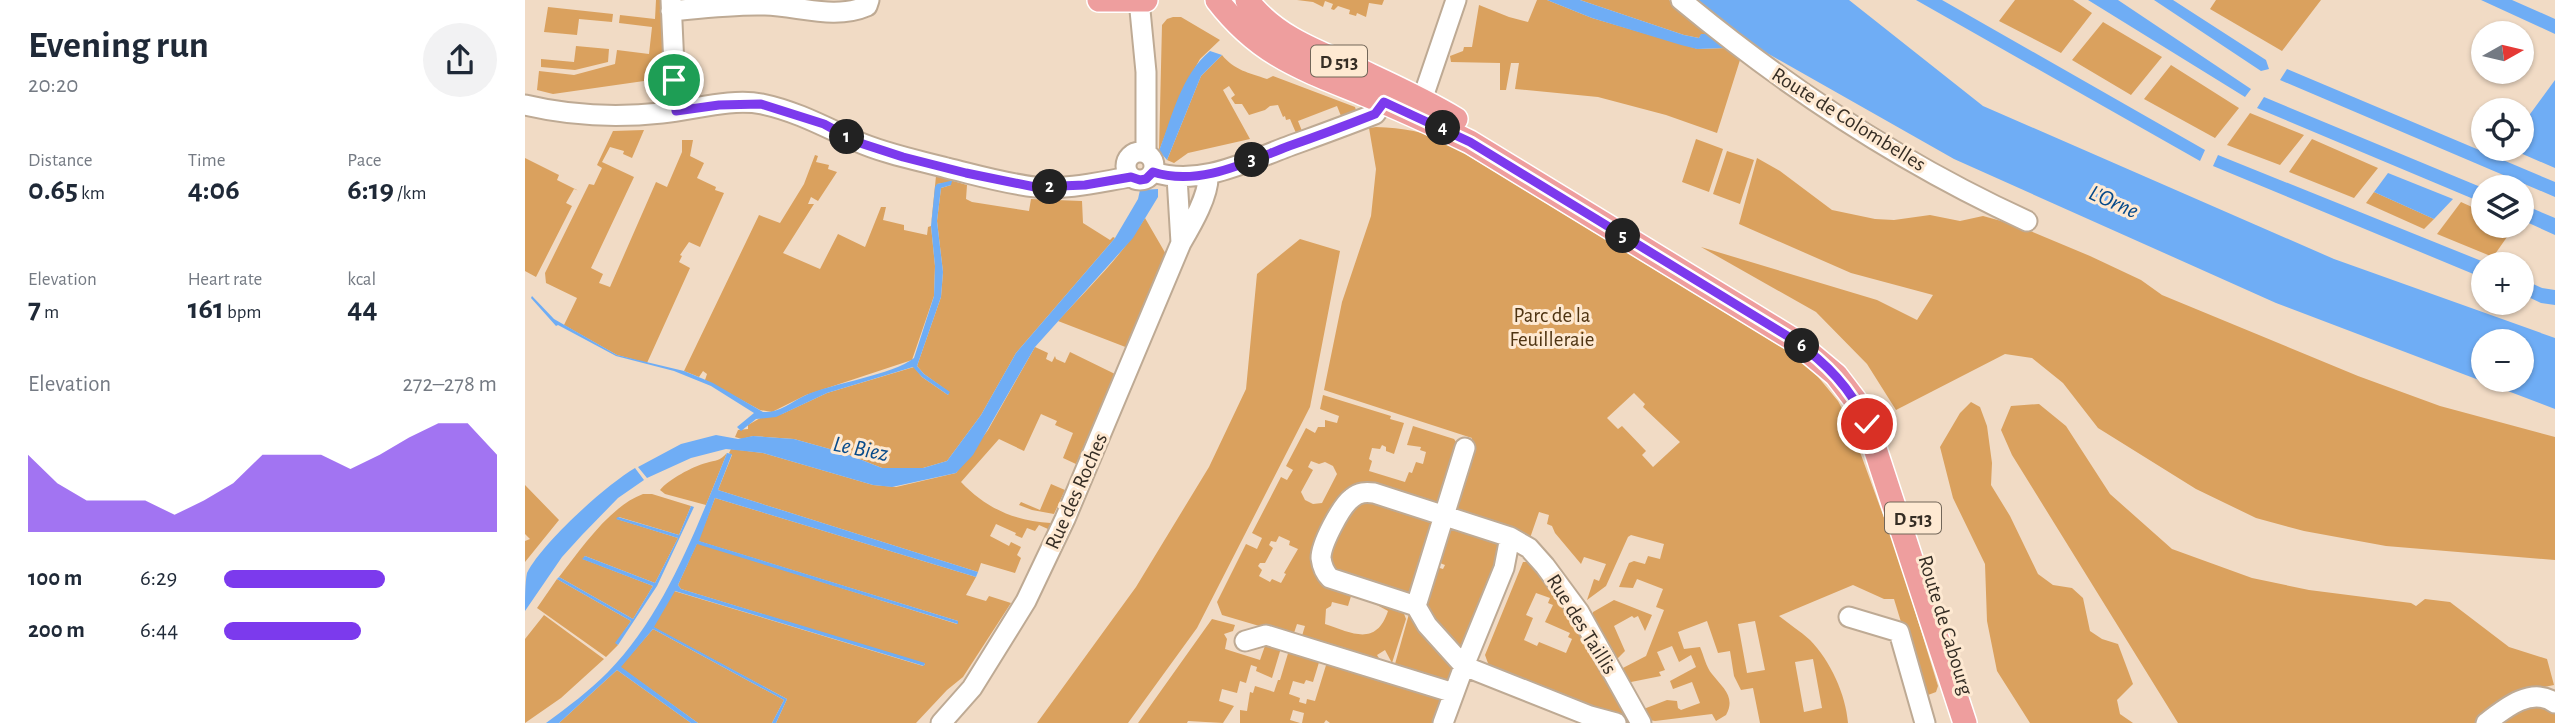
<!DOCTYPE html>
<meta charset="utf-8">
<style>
:root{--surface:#fff;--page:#f2f2f3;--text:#1f2937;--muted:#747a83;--accent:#7c3aed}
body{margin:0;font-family:"Alegreya Sans",sans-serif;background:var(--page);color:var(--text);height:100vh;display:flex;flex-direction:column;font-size:26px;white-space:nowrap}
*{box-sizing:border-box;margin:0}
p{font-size:23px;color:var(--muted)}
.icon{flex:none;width:38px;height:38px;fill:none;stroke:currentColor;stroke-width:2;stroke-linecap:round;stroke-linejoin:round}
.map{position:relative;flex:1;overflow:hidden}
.panel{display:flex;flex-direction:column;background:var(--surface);width:525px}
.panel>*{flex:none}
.needle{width:46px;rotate:82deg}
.fabs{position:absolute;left:1946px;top:21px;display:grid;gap:14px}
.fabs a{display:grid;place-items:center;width:63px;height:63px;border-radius:50%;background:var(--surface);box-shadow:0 2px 5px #0004;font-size:35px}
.pin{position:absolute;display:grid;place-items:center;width:60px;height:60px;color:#fff;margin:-30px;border:4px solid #fff;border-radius:50%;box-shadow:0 2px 7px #0007}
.km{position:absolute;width:35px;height:35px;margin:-18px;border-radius:50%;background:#222;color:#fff;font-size:19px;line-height:35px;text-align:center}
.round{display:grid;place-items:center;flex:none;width:74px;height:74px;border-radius:37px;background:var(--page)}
.head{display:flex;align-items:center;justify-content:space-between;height:119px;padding:0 28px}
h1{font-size:38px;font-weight:700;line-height:52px}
.metrics{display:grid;grid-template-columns:repeat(3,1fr);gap:10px;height:119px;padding:7px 28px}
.metrics div{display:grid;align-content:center}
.metrics b{font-size:30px;font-weight:700}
.metrics small{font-size:19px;font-weight:400}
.metrics p{font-size:19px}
.chart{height:196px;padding:14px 28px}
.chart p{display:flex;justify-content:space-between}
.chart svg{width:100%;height:126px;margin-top:7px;fill:var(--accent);opacity:.7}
ul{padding:0 28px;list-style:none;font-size:23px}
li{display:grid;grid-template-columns:112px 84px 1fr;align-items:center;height:52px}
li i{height:18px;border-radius:9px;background:var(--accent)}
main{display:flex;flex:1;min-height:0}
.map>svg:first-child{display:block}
.green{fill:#daa15e;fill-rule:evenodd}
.water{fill:#6fadf5;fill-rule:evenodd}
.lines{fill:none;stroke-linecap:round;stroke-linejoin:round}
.minor-casing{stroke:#beaa94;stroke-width:23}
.major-casing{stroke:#fff;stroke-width:26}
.minor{stroke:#fff;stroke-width:19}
.major{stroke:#ee9e9e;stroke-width:23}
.route-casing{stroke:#fff;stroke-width:14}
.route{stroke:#7c3aed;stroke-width:9}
.labels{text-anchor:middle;stroke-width:6;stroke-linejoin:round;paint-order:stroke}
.shield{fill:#fee9d2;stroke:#726659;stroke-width:2}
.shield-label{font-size:19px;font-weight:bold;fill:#362e25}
.street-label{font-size:21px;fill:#362e25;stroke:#fee9d2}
.park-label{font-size:21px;fill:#4f3412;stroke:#fee9d2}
.water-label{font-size:23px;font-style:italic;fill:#064a8a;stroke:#fee9d2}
</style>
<main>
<section class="panel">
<div class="head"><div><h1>Evening run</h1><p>20:20</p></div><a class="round"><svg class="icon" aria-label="share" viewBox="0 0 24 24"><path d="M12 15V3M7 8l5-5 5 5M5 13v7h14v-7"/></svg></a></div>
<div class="metrics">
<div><p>Distance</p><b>0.65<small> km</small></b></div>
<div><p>Time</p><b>4:06</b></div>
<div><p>Pace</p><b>6:19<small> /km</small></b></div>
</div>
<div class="metrics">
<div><p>Elevation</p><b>7<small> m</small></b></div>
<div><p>Heart rate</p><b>161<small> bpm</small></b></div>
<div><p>kcal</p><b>44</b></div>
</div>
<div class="chart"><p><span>Elevation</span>272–278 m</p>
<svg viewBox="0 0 160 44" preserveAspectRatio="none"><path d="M0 44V17L10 27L20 33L30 33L40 33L50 38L60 33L70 27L80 17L90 17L100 17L110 22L120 17L130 11L140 6L150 6L160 17V44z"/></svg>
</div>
<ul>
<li><b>100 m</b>6:29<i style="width:59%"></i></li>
<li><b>200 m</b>6:44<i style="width:50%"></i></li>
</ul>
</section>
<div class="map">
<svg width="2030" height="723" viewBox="0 0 2030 723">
<rect width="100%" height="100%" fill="#f1dbc5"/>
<!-- green -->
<path class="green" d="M131 0H137L140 78 28 94 12 90 14 71 49 75 90 64 92 50 124 54 127 27 94 23 95 15 130 19Z
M772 0H859L857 5 844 3 841 17 832 13 831 16 824 14 825 10 813 6 809 10 806 9 808 4 800 1 798 7 788 2Z
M1012 0H1022L1067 18 1173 49 1201 48 1215 60 1192 133 1141 115 1073 97 990 89 994 63H986L981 90H975V63L926 62 925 56 938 51 939 47H947L954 5 984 17 1003 22Z
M1055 0H1144L1182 34H1177L1174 38 1159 35Z
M1490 0H1548L1567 13 1536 53 1474 21Z
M1691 0H1796L1757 51 1685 9Z
M23 7 88 14 87 22 54 19 52 35 19 32Z
M648 17H656L695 40 675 59 657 91 634 151 637 25 642 19Z
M1578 22 1637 57 1606 95 1547 60Z
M51 46 84 49 83 62 50 70 16 67V59L49 62Z
M697 55C709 70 724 73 742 79L748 76 830 107 831 110 816 116 812 106 773 121 777 131 771 133 765 119 761 120 760 116 758 117 753 105 745 106 740 110 724 115 717 104H710L706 98 710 95 704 86 698 90 725 139 663 153 649 163 642 160 676 76Z
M1646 65 1714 108 1690 138 1619 99Z
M1725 113 1779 135 1755 165 1702 145Z
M851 127C878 128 900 131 924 144L1266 353 1289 372 1313 401 1324 422 1373 556 1413 686 1411 692 1403 695 1397 691 1369 599H1359L1328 585 1254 616C1264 624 1275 631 1285 640 1305 660 1321 695 1323 723H1235L1228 688 1216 690 1209 676 1205 651 1193 653 1182 621 1153 632 1159 649 1175 647C1179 656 1181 667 1187 674 1198 688 1211 697 1201 715L1191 721 1187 714 1130 721 1124 720 1116 710 1142 700 1152 701 1153 708 1156 710 1175 703 1167 682 1148 689 1145 681 1171 667 1166 655 1154 662 1147 646 1132 652 1140 670 1134 672 1136 676 1101 683 1094 670 1121 656 1139 610 1131 607 1138 589 1112 579 1108 588 1094 587 1104 563 1109 561 1120 564 1123 556 1135 559 1139 544 1106 535 1103 537 1081 586 1062 600 1069 579 1074 581 1081 564 1059 557 1056 564 1030 533 1027 526 1022 524 1024 515 1014 512 1005 538 935 512 932 507 947 438 799 390 817 302 846 216 851 169 844 128ZM1109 393 1120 404 1118 407 1155 442 1128 467 1117 455 1121 451 1097 426 1093 429 1082 418ZM1230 621 1240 670 1222 673 1213 624ZM1288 659 1297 708 1279 712 1270 662Z
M119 130 107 158 98 154 99 151 85 147 77 162 109 177 66 268 78 274 74 283 85 287 131 182 142 187 157 152V140H168L165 156 179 163 172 178 191 187 190 190 199 193 175 247 164 242 155 255 157 256 154 262 165 268 122 363 92 355 39 325 52 298 21 283 20 273 64 184 69 185 77 168 72 165 88 131Z
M1171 139 1198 149 1184 192 1157 182Z
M1787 139 1853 168 1829 198 1764 172Z
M1202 151 1229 160 1215 204 1188 194Z
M290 155 293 156 291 162 304 165 303 169 312 172 293 201 286 197 283 204H289L258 253 295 269 313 234 340 247 356 207H361L358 220 379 225V230L402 235 403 227 406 226 411 176 442 185 441 199 447 202 504 211 506 199 557 201 558 223 585 240 588 237 590 238 491 353 456 415 422 461 398 468H357L319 453 269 439 228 436 217 439 210 437 213 430 223 429V425L237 417 257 414 302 393 389 367 397 377 423 395 424 392 399 374 392 366 416 297 418 272 412 221 416 188 426 185 425 182 412 184 406 226 410 266 409 296 387 360 281 395 247 412 235 410 180 380 182 374 178 371 174 377 159 371 234 215 255 223 279 184Z
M0 158 34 175 32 180 54 191 49 189 41 203 47 206 11 277 0 271Z
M1232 158 1255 171 1307 210 1350 219 1369 220 1405 215 1435 221 1458 216 1491 225 1565 256 1616 280 1637 295 1833 376 1915 406 2030 437V560L1861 546 1779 531 1731 518 1671 489 1573 428 1538 383 1507 358 1480 354 1371 410 1342 364 1291 312 1176 247 1352 300 1392 320 1408 295 1326 273 1214 224Z
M1849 192 1909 219 1899 229 1841 203Z
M1936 202 1958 212V226L1989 227 1968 257 1912 234Z
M620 218 642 256 603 348 533 321C563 288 597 256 620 218Z
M775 239 815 251 785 407 672 628 603 723H512L611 587 684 467 721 389 732 274Z
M510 347 523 353 521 359 527 362 530 356 531 359 540 363 545 352 590 374 551 464 538 458 548 433 530 425 532 421 516 414 499 451 474 439 436 482C461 508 489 521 526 523L523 529 514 525 510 531 502 528 497 538 490 535 491 533 471 524 465 536 484 546 486 542 496 547 492 555 496 558 490 573 456 563 453 572 193 490 207 455 204 453 206 449 238 453 348 485 371 487 431 473 463 430Z
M798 395 866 416 865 419 879 423 869 454 861 451V447L857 445 855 449 847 448 844 459 847 461 844 471 880 482 884 472 887 473 891 462 898 464 901 452 895 450 896 447 882 445 888 426 929 439 934 446 916 504 829 486 817 495 787 557C787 582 807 585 827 593L823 606 807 602 806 606 801 609 800 624C827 633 851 647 863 611L852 605 853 601 878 611 881 619 867 663 860 650 852 655 857 663 776 639 780 626 772 624 768 636 697 615 692 602 721 544 732 549 737 538 727 533 756 477 762 480 768 470 761 466 781 428 790 433 793 427H800V420L812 423 814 416 795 409ZM786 461 794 464 800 462 808 466 812 474 797 503 788 504 780 500 776 492 788 470 783 467ZM754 536 765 541 764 545 773 549 759 573 761 574 756 583 747 579 745 582 734 576 737 570 733 566 735 563H740L748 548 744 545 746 541 751 542Z
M1446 402 1455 407 1462 426 1467 463 1466 485 1485 516 1513 574 1528 585 1547 588 1558 598 1565 631 1577 639 1593 644 1608 684 1592 700 1595 714 1608 723H1505L1472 671 1462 621 1460 564 1428 498 1415 447 1435 413Z
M1514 404 1541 426 1585 494 1647 549 1727 578 1784 590 1886 603 1891 606 1900 599 1925 602 1984 647 2022 659 2029 685C1993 692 1979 701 1951 723H1653L1487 455 1476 430 1486 406Z
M202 453 181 505 140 494 135 490C144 479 167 467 181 463 191 460 195 461 202 453Z
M526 484 540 490 529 514 507 510 494 505 496 502 515 510Z
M0 485 34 520 0 562V541L5 539 0 534Z
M118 494H127L166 506 154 535 94 517 92 519 153 538 130 583 60 556 58 559 128 586 108 619 34 577C56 549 85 506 118 494Z
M190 498 451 577 441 595 461 601 464 596 486 603 438 677 422 690 391 723H251L262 699 128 627 149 591 398 666 400 664 156 589 153 585 172 543 432 624 433 621 173 541Z
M840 500 907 521 887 595 808 570 803 555 826 506Z
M926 524 970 539 978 545 938 650 904 621 898 599 908 566 918 569 920 565 910 561Z
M998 562H1003L1029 588 1101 713 1097 718 1066 710 1071 707 1057 704 964 666 960 655ZM1011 593 1025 598 1023 603 1028 605 1020 622 1045 633 1043 637 1047 639 1041 653 1014 642 1012 646 999 640 1008 618 1001 615Z
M32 579 106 621 91 643 93 645 81 657 12 608Z
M1089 600 1127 615 1120 631 1113 616 1109 618 1107 616 1089 626 1100 651 1089 662 1067 621 1068 612Z
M884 614 925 660 928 669 926 682 871 668 870 664Z
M19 615 79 659 36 698 0 723V639Z
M687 619 710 625 708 631 699 634 702 639 700 649 735 660 741 643 756 648 747 678 731 671 732 667 726 665 721 683 715 681 712 693 697 689 694 701 709 706 698 723 663 721 662 723H613Z
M128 629 259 700 247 723H173L95 667Z
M764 650 795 659 788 682 781 680 779 684 768 681 764 694 775 698 774 702 781 704 782 699 790 701 802 662 917 696 909 723H805L801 720 799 723H777L779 713 768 710 765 720 775 723H715V710L722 711 725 692 728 693 730 686 749 692 753 680H755Z
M92 670 166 723H34Z
M2005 704 2024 707 2030 713V723H1970Z"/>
<!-- water -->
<path class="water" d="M1022 0H1055L1159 35 1174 38 1176 34H1182L1201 48 1172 49 1156 45 1067 18Z
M1168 0H1324L1458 106 1809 259 2030 338V409L1751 303 1429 159 1210 35ZM1958 341H1997V380H1958Z
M1391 0H1417L1680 150 1675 161Z
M1563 0H1593L1726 89 1720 97Z
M1629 0H1648L1741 60 1744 69 1736 71Z
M1956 0H1987L2030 19V34Z
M685 51 697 55 676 76 642 160 634 151C647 117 656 75 685 51Z
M1762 69 2030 182V197L1755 80Z
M2030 80V168L1986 149H1997V125Z
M1739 97 1958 188V203L1732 108Z
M1693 155 1964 264H1958V278L1688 166Z
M1863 173 1928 199 1909 219 1849 192Z
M425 181H427L426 185 416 188 412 221 418 272 416 297 392 366 399 374 425 392 423 395 397 377 388 367 302 393 251 417 231 419 216 431 212 427 229 413 186 386 149 371 91 356 33 325 31 326 6 298 7 296 29 319 92 355 159 371 188 383 238 412C254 413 265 403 279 396 307 383 368 375 389 358L409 296 410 266 406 226 410 187 412 184Z
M633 189V197L608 238 510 347 448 455 431 473 367 487 348 485 238 453 201 449 166 458 122 478 113 467 156 444 191 435 213 439 228 436 269 439 319 453 357 468H398L422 461 456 415 491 353 590 238 613 199 615 190Z
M1997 204 2030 218V235L1997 220Z
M1997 279 2017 288 2030 290V305L2016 303 1997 294Z
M202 453 207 454 193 490 453 572 451 577 190 498 174 541 433 621V624L172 544 153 585 156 589 400 663 399 666 150 591 129 627 262 699 251 723H247L259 700 128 629 96 667 173 723H166L92 670 34 723H21C43 707 64 691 83 672 140 614 172 527 202 453Z
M110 468 119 480 93 498 57 535 37 557 0 611C0 600 0 582 2 573 17 543 81 485 110 468Z
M166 506 169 507 132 586 93 645 90 643 106 621 32 579 34 577 108 619 128 586 57 559 60 556 130 583 153 538 91 519 93 517 154 535Z"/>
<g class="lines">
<!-- minor casing -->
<g class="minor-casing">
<path id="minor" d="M146 0 151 111
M614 0 621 72V153
M1156 0C1262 88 1378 164 1502 221
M146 11C177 8 208 4 240 5 274 6 310 20 342 6L344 0
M897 100 931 0
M0 105C46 116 90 118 137 113 169 110 205 98 237 104 271 111 300 127 331 141 360 154 392 160 422 168 451 175 481 184 511 187 543 190 574 182 605 177
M601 166a14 14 0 1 1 28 0a14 14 0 1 1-28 0Z
M628 172C673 186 717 164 759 148 789 137 820 126 850 114L859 102
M652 177 656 243
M985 537 1004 548 1020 566 1054 612 1116 723
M891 606 805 578C800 573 797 566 796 558 796 544 816 506 827 498 834 492 841 492 849 493L985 537 979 568 939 666 902 625 891 606 940 448
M1324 617 1374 632 1400 723
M720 641 741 635 929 693
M416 723 447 688 501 601 540 519 656 243C666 226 685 194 683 174
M918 723 939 666 1065 716 1091 723
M1961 723C1980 708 2007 686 2030 703"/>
</g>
<!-- major casing -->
<g class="major-casing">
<path id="major" d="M574 0H621
M692 0C735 56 778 69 841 95 876 109 910 125 945 142L1269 340 1311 375 1330 400 1342 424 1440 723
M722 0C749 36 790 51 830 68 864 84 898 99 931 119"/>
</g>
<!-- minor -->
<use href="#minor" class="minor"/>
<!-- major -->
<use href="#major" class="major"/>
</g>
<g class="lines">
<!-- route casing -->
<g class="route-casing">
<path id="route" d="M149 80 151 111 194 105 236 104 299 124 332 142 378 157 441 173 510 187 560 185 606 177 615 180 621 179 628 172C674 187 722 162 764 146 793 136 822 125 850 114L859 102 945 142 1269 340C1301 363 1326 388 1342 424"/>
</g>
<!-- route -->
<use href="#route" class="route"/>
</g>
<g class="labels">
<!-- shield labels -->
<g class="shield">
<rect x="786" y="45.5" width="56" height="31" rx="5"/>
<rect x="1360" y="502.5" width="56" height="31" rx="5"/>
</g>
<g class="shield-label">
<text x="814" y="68">D 513</text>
<text x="1388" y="525">D 513</text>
</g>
<!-- street labels -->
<g class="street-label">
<text transform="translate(1324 119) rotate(32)" y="7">Route de Colombelles</text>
<text transform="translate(551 491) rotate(-66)" y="7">Rue des Roches</text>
<text transform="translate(1057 624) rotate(58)" y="7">Rue des Taillis</text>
<text transform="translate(1421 625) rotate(73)" y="7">Route de Cabourg</text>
</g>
<!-- park labels -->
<g class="park-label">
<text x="1027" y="322">Parc de la<tspan x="1027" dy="24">Feuilleraie</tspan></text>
</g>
<!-- water labels -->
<g class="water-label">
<text transform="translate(1589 201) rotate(24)" y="8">L'Orne</text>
<text transform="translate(336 448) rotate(11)" y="8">Le Biez</text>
</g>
</g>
</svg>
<div class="fabs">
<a><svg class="needle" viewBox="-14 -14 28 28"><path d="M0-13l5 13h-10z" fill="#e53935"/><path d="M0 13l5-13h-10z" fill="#747a83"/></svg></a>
<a><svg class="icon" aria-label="locate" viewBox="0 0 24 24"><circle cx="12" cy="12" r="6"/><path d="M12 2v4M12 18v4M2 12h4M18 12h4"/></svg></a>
<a><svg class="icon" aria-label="layers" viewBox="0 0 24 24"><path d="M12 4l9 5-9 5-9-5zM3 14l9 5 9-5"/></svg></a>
<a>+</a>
<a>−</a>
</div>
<div class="pin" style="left:149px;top:80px;background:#1e9e55"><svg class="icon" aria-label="arrive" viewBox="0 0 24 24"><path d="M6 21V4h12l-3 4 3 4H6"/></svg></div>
<div class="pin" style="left:1342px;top:424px;background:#d93025"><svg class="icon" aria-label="check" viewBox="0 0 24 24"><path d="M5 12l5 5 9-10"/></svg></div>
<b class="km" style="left:322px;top:137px">1</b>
<b class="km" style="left:525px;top:187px">2</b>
<b class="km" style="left:727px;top:160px">3</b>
<b class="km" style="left:918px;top:128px">4</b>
<b class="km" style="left:1098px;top:236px">5</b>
<b class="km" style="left:1277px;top:346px">6</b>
</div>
</main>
